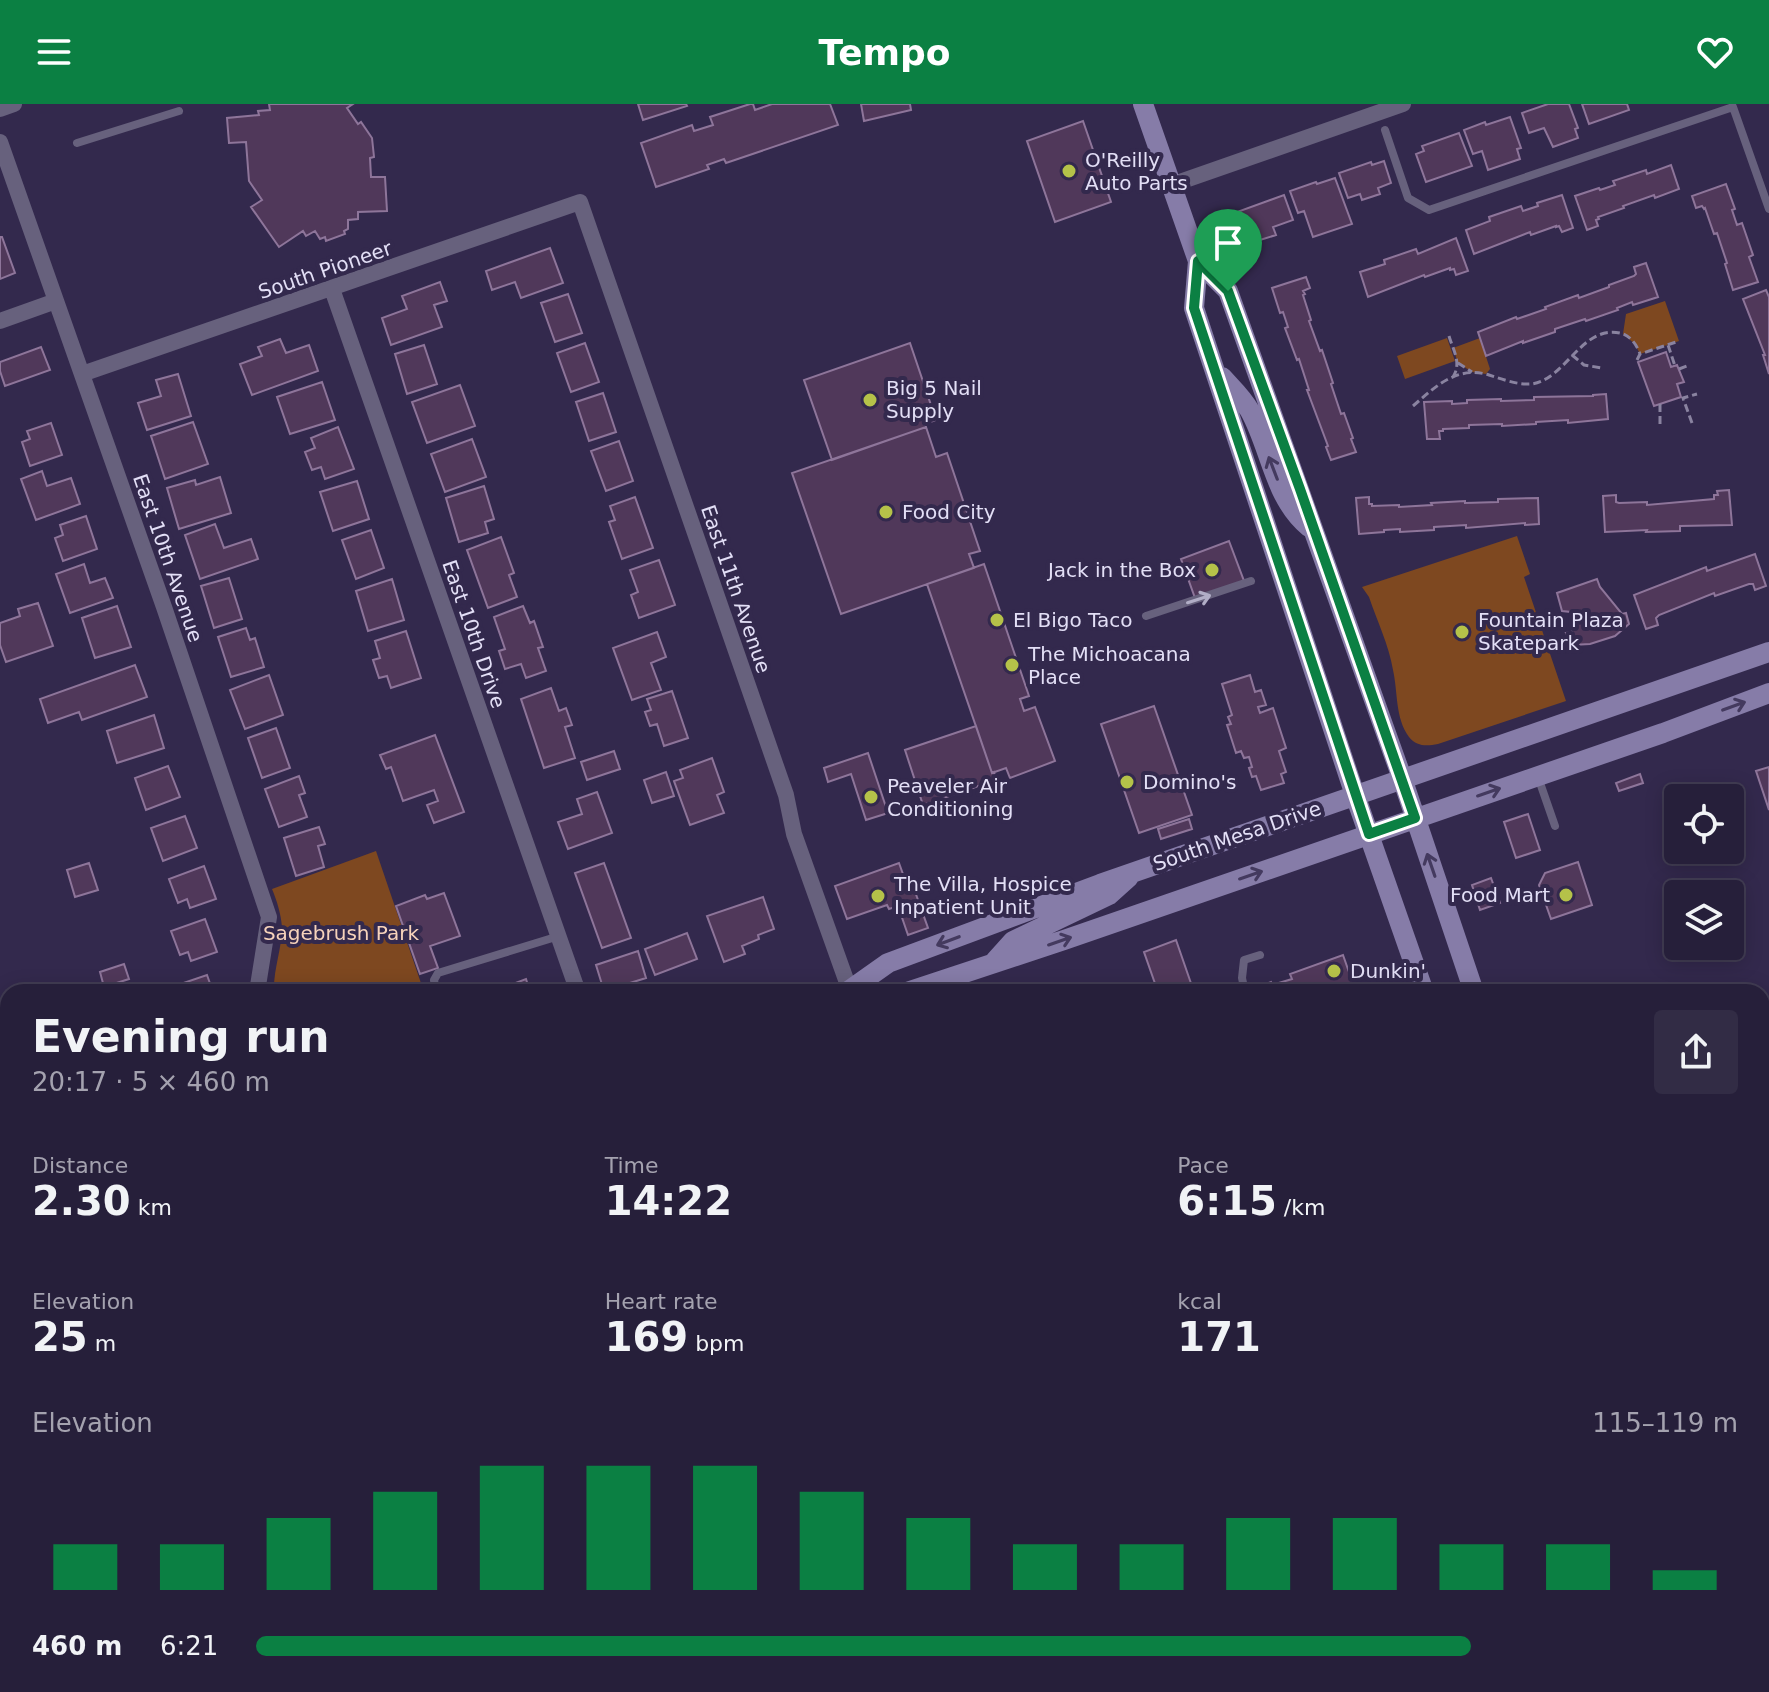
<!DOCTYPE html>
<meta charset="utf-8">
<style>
:root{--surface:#261f3a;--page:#322c45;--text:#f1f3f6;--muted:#a4a2af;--line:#423d54;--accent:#0b8043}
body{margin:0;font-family:"DejaVu Sans",sans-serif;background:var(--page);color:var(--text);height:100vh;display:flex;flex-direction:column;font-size:30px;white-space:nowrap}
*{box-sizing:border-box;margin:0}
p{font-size:26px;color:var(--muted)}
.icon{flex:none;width:44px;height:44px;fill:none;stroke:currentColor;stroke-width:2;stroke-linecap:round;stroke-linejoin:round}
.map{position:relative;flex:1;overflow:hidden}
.drawer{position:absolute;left:0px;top:880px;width:1770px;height:708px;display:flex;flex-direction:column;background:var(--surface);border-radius:24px 24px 0 0;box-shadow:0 4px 20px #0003,0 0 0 2px var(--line)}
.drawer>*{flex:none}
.buttons{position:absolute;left:1664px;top:680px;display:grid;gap:16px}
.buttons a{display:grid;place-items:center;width:80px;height:80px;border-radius:8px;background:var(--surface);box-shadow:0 4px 20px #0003,0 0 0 2px var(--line);font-size:40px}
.pin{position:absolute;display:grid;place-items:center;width:68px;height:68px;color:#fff;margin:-82px -34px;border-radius:50% 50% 50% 0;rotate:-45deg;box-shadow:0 0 8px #0007}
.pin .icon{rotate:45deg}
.round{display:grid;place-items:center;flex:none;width:84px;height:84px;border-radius:8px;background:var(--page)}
.head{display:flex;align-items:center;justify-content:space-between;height:136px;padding:0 32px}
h1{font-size:44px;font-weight:700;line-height:60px}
.stats{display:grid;grid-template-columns:repeat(3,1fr);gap:12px;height:136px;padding:8px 32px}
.stats div{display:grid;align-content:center}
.stats b{font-size:40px;font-weight:700}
.stats small{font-size:22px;font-weight:400}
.stats p{font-size:22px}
.chart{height:224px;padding:16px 32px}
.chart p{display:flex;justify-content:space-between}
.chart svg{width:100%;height:144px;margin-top:8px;stroke:var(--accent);stroke-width:6}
ul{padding:0 32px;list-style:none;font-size:26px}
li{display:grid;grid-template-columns:128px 96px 1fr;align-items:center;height:60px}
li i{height:20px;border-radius:10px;background:var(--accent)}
header{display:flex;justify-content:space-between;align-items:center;height:104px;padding:0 32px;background:var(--accent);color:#fff;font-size:36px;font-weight:700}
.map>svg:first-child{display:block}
.green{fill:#7e4820}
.building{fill:#50385a;stroke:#8e759a;stroke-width:2}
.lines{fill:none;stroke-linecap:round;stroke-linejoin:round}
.path{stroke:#8a83a0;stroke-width:3;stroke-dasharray:8 4;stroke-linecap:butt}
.service{stroke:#67617d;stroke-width:8}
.minor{stroke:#67617d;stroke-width:16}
.secondary{stroke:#867ca8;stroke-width:20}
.oneway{stroke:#443a5f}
.oneway2{stroke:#b1adc6}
.route-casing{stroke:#fff;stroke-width:16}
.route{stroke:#0b8043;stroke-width:10}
.poi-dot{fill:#b5c249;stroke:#33294d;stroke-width:3}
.labels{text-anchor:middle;stroke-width:8;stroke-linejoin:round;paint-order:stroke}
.poi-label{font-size:20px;fill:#e3dff6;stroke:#33294d;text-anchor:start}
.street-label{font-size:20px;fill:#e3dff6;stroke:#33294d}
.park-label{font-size:20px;fill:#f7d3bb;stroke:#33294d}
</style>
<header><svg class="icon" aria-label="menu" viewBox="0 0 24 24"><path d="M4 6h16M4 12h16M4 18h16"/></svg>Tempo<svg class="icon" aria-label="heart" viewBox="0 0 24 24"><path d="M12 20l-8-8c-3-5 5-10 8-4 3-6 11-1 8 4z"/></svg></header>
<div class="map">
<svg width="1769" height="1588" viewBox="0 0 1769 1588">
<rect width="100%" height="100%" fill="#33294d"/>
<!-- green -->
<path class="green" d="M1665 197 1679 237 1640 250 1635 240 1623 230 1626 210Z
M1447 234 1455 257 1405 275 1397 252Z
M1480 234 1490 265 1486 270 1472 268 1458 259 1453 244Z
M1517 432 1530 470 1524 473 1566 597 1438 640C1427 642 1417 643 1409 633 1395 614 1398 588 1393 566 1389 541 1377 517 1369 493L1362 483Z
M376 747 424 888H274C273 866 282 845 282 823 281 810 277 797 272 785Z"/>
<!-- building -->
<path class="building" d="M269 0H353L347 4 358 20 361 18 372 34 374 53 370 54 371 73H385L387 107 358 108V115L348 116V125L344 127 345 130 326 137 325 133 320 135 315 127 306 132 303 127 279 143 251 103 262 96 249 77 246 38 229 39 227 14 259 11 258 7 270 6Z
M638 0H686L687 2 643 16Z
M750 0H753L755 6 772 0H830L838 21 726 59 724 55 707 61 709 65 656 83 641 39 692 21 694 27 713 21 710 13Z
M861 0H910L911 6 864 17Z
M1548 0H1569L1578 24 1575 25 1578 34 1553 43 1544 24 1529 29 1522 9Z
M1582 0H1627L1629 6 1589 20Z
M1510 13 1521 44 1517 45 1520 55 1488 66 1482 47 1473 50 1464 26 1485 18 1486 21Z
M1083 17 1111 98 1055 118 1027 37Z
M1459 29 1472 62 1426 78 1416 50 1424 47 1422 42Z
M1384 57 1391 79 1378 84 1380 90 1362 96 1360 90 1348 94 1339 69 1371 58 1372 61Z
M1671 61 1679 85 1655 94 1654 91 1623 102 1624 104 1598 113 1599 115 1596 116 1598 122 1587 126 1575 92 1599 84 1600 86 1615 81 1613 77 1646 66 1647 70Z
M1335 74 1352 120 1313 133 1304 107 1298 109 1290 87 1316 78 1317 80Z
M1726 80 1735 105 1732 106 1737 121 1742 119 1753 151 1749 153 1758 178 1733 186 1725 160 1727 159 1717 129 1714 130 1705 104 1704 105 1702 102 1696 104 1692 92Z
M1284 91 1293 116 1273 123 1276 131 1260 136 1257 129 1246 132 1237 108Z
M1562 91 1573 124 1562 128 1559 122 1556 123V122L1531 131 1530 128 1474 150 1466 126 1490 117 1489 113 1521 102 1523 107 1538 102 1537 99Z
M0 133H2L15 169 0 175Z
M1456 134 1468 167 1456 171 1454 165 1450 166V164L1425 173 1424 171 1368 193 1360 168 1385 160 1384 156 1416 145 1418 150Z
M550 144 563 179 521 194 515 178 492 186 486 167Z
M1646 159 1658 193 1633 201 1632 198 1617 204 1618 206 1586 217 1585 215 1555 225V228L1523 239V237L1486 252 1478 228 1516 213 1517 215 1546 205 1545 203 1578 191 1579 194 1609 183V181L1634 172 1636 170 1634 163Z
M1306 173 1310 184 1303 187 1305 190 1303 191 1311 216 1309 217 1320 247 1322 246 1333 279 1331 280 1341 310 1344 309 1353 334 1351 335 1356 348 1331 356 1326 343 1328 342 1307 286H1309L1299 255 1297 256 1285 224 1288 223 1283 208 1280 209 1272 184Z
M440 178 447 197 434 201 442 223 391 241 382 214 407 205 402 192Z
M1766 186 1769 193V270L1763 251H1765L1743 195Z
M568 190 582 229 555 238 541 199Z
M280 235 286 249 309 241 318 267 252 291 240 260 262 252 258 243Z
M585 239 599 278 571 288 557 249Z
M910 239 936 316 925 320 926 323 832 356 804 276Z
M424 241 437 280 407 290 395 250Z
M41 243 50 266 5 282 0 267V258Z
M1666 248 1671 263 1677 261 1684 278 1677 280 1681 293 1654 302 1638 258Z
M178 270 191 312 147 326 138 299 161 292 156 276Z
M322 278 335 316 290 330 277 293Z
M460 281 475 322 427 339 412 298Z
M603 289 616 328 589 337 576 298Z
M1606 290 1608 315 1568 319V316L1536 318V320L1502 322V320L1469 321V324L1443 325V327H1439L1440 335H1427L1424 298 1452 297V300L1467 299V296L1501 295V297L1534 296V293L1593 292V291Z
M193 318 208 360 165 375 151 332Z
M51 319 62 351 30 362 22 338 30 335 27 327Z
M338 323 354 365 325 375 321 363 312 366 305 348 315 344 311 334Z
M926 323 936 353 947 349 980 447 969 450 974 464 841 510 792 369Z
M472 335 486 373 445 388 431 350Z
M619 337 633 377 606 387 591 347Z
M42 367 47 382 71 374 80 400 36 416 21 375Z
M220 373 231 409 179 425 167 384 195 376 196 381Z
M357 377 369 415 333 427 320 388Z
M484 382 494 415 485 418 488 429 459 438 446 394Z
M1729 386 1732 421 1680 422V427L1646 428 1647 426 1605 428 1603 392 1616 391V398L1619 399 1647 398V401L1714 395V391H1718L1717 387Z
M635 393 653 444 622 455 609 418 615 416 610 402Z
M1369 393V400H1372V402L1399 401V403L1432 401 1431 399 1465 397V399L1498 398V395L1538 394 1539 420 1525 421V419L1466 424V421L1434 423V426L1400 428V425L1384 426V428L1359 430 1356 394Z
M86 412 97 445 63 457 55 434 63 431 60 421Z
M215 420 224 444 251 435 258 455 200 475 185 431Z
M371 426 384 464 356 475 342 436Z
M501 433 514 469 509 471 517 493 488 504 467 446Z
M1229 437 1244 477 1195 494 1181 455Z
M1755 450 1766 482 1755 486 1753 480H1749L1715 492 1714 489 1659 511 1656 514 1658 521 1646 525 1634 491 1706 463 1707 467Z
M659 456 675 501 639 514 631 491 638 488 630 466Z
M84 460 90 479 105 474 113 494 70 509 56 470Z
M984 460 1029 592 1020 595 1024 607 1035 603 1055 657 1010 674 1006 664 992 669 927 480Z
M229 474 242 515 214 524 201 482Z
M392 475 404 516 368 527 356 487Z
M1597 475 1600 483 1622 510 1626 509 1629 520 1615 532 1590 540 1572 541 1566 529 1572 528 1571 508 1562 507 1557 489Z
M38 499 53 542 6 558 0 541V519L20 512 18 505Z
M117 502 131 543 95 554 82 514Z
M523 502 530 519 534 517 543 543 538 544 546 567 526 574 521 560 505 565 499 547 505 545 494 513Z
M246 524 250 536 255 534 264 563 231 573 218 533Z
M406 527 421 574 391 584 387 572 379 574 373 556 380 554 375 537Z
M657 528 666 553 651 559 661 586 632 596 613 544Z
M135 561 147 593 82 616 79 608 48 619 40 595Z
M269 571 283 611 245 625 230 586Z
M1250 571 1255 588 1261 586 1266 601 1258 603 1260 609 1273 604 1286 644 1279 647 1286 668 1281 670 1284 679 1261 686 1256 672 1252 673 1249 664 1252 663 1249 653 1244 654 1241 647 1236 649 1227 621 1231 620 1228 613 1232 611 1222 580Z
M551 584 559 607 566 604 572 621 565 623 575 654 544 664 521 595Z
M672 587 688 634 664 642 657 620 650 622 645 608 651 606 647 595Z
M1154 602 1192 711 1139 729 1101 620Z
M154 611 164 644 117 659 107 627Z
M976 622 992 669 994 668 996 676 923 701 905 646Z
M276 624 290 664 262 674 248 634Z
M435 631 464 708 434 719 427 701 438 697 434 686 403 697 391 663 386 665 380 651Z
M614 647 620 665 587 676 581 658Z
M868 649 888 709 866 716 851 670 828 678 824 664Z
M712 654 724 688 717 691 724 709 690 721 674 677 683 674 680 666Z
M168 662 180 693 146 706 135 674Z
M1769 663V706L1756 667Z
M666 668 674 692 652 699 644 676Z
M1640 670 1643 679 1619 687 1616 679Z
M299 672 305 689 299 691 307 713 279 723 265 685Z
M597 688 612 729 568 745 558 718 582 710 577 695Z
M1528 710 1540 746 1516 754 1504 718Z
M185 712 197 744 163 757 151 724Z
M1189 715 1192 725 1161 735 1158 725Z
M319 723 325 740 318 742 324 763 296 772 284 734Z
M1578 758 1592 801 1551 815 1539 781 1545 769Z
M89 759 98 786 75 793 67 766Z
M604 759 631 834 602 844 575 769Z
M899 759 908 784 913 782 928 824 908 831 898 802 889 805 887 801 847 815 835 782Z
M204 762 216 795 190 804 187 795 178 799 169 775Z
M1491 774 1500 799 1480 806 1472 781Z
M444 789 460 832 430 842 438 864 420 870 396 802 425 791 427 795Z
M763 793 774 825 758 831 759 835 742 842 745 850 724 858 707 812Z
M205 815 217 848 191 857 188 848 180 851 171 827Z
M687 829 697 855 655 871 645 845Z
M1176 836 1194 888H1158L1144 848Z
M638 847 646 874 604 887 596 861Z
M1343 851 1356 888H1251L1250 886 1271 878 1272 881 1292 875 1290 870Z
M124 860 129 875 104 883 100 868Z
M207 871 213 888H157Z
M526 875 530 888H501L500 885Z
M8 1034V1098L1 1100 0 1036Z
M1769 1058V1121L1762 1124V1061Z
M1769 1270V1376L1762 1378V1272Z
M4 1309 8 1318V1358L0 1361V1311Z
M8 1370V1404L0 1387V1374Z
M1769 1376V1463H1768L1762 1447V1378Z
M1 1527 8 1533V1570L0 1563Z
M27 1580H61L67 1588H21L20 1586Z
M192 1580H224L232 1588H184Z
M347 1580H369L372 1587 380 1583 382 1588H342L340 1583Z
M454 1580H493L495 1588H457Z
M578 1580H622L624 1587 581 1588Z
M731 1580H820L822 1587 726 1588 725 1585 732 1582Z
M1329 1580H1383L1360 1588H1307Z
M1399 1580H1545L1521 1588H1375Z"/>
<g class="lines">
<!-- path -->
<path class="path" d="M1449 232C1453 246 1462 259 1453 273
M1668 241 1675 262
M1572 251 1584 261 1602 264
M1637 256 1640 250 1679 237
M1458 259 1472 268
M1679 265 1687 262
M1660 300V320
M1413 302C1435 283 1457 261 1489 271 1502 275 1517 281 1531 280 1566 276 1581 221 1620 229 1630 231 1637 241 1640 250
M1692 319 1683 294 1697 290"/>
<!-- service -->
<path class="service" d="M1385 26 1408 94 1429 106 1733 3 1769 105
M77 39 179 7
M1146 512 1251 477
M1538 673 1555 722
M436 888 434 876 438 869 559 832
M1245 888 1242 874 1244 856 1260 851
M1368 888V884
M0 951 8 965
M0 1440 8 1453
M108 1580 117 1588
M420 1580 423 1588
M1008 1588 1029 1580
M1218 1588 1238 1580"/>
<!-- minor -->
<path class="minor" d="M0 5 14 0
M0 38 164 503 269 813 257 888
M1171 81 1403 0
M332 185 578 888
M0 217 56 197
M82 270 580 98 786 691 794 730 850 887
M1762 1555 1769 1553
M287 1580 297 1588
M535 1580 538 1588
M891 1580 894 1588"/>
<!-- secondary -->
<path class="secondary" d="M1143 0 1198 157 1194 204 1355 691 1424 888
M1198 157 1228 187 1402 674 1474 888
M1222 273C1231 283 1243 294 1250 307 1271 345 1274 394 1309 423
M995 857 1013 837 1109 791 1129 773
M847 888 888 859 1100 780 1769 548
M907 888 1064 836 1663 629 1769 589
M0 1185 8 1180
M1691 1580 1694 1588"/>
</g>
<!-- one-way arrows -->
<defs><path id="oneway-shaft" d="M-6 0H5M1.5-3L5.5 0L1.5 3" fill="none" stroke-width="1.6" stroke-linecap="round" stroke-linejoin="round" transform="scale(2)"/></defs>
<g class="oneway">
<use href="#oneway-shaft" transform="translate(1273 364) rotate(-111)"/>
<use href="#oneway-shaft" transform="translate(1734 602) rotate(-20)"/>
<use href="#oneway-shaft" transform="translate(1489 688) rotate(-19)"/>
<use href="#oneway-shaft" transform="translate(1431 761) rotate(-109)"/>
<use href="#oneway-shaft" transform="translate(1251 771) rotate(-19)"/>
<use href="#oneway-shaft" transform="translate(948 837) rotate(159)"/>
<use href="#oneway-shaft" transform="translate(1060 837) rotate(-19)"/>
</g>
<use class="oneway2" href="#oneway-shaft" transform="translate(1199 495) rotate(-18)"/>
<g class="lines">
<!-- route casing -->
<g class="route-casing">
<path id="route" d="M1198 157 1228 187 1300 385 1415 714 1369 730 1194 204Z"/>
</g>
<!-- route -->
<use href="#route" class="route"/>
</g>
<!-- markers -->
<g class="poi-dot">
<circle cx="1069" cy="67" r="8"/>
<circle cx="870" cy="296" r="8"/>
<circle cx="886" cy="408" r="8"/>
<circle cx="1212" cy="466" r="8"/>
<circle cx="997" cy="516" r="8"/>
<circle cx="1462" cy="528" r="8"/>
<circle cx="1012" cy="561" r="8"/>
<circle cx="1127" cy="678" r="8"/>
<circle cx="871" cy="693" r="8"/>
<circle cx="1566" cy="791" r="8"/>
<circle cx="878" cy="792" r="8"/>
<circle cx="1334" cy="867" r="8"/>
</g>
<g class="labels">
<!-- poi labels -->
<g class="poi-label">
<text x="1085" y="63">O'Reilly<tspan x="1085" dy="23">Auto Parts</tspan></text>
<text x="886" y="291">Big 5 Nail<tspan x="886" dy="23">Supply</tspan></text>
<text x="902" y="415">Food City</text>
<text x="1196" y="473" text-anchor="end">Jack in the Box</text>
<text x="1013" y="523">El Bigo Taco</text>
<text x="1478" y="523">Fountain Plaza<tspan x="1478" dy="23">Skatepark</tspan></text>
<text x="1028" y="557">The Michoacana<tspan x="1028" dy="23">Place</tspan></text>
<text x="1143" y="685">Domino's</text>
<text x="887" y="689">Peaveler Air<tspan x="887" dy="23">Conditioning</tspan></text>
<text x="894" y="787">The Villa, Hospice<tspan x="894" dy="23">Inpatient Unit</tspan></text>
<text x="1550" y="798" text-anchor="end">Food Mart</text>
<text x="1350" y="874">Dunkin'</text>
</g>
<!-- street labels -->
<g class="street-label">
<text transform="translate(325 166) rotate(-19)" y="7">South Pioneer</text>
<text transform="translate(168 454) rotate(71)" y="7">East 10th Avenue</text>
<text transform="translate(736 485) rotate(71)" y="7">East 11th Avenue</text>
<text transform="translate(474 530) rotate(71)" y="7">East 10th Drive</text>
<text transform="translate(1237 732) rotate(-19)" y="7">South Mesa Drive</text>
</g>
<!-- park labels -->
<g class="park-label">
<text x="341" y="836">Sagebrush Park</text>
</g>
</g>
</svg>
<div class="buttons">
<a><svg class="icon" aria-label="locate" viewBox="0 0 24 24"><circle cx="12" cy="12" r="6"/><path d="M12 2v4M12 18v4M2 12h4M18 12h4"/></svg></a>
<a><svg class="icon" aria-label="layers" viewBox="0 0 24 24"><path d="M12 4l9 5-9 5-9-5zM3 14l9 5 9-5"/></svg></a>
</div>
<div class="pin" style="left:1228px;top:187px;background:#1e9e55"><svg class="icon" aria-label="arrive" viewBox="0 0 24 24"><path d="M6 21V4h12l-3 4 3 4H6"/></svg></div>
<section class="drawer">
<div class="head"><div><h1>Evening run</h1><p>20:17 · 5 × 460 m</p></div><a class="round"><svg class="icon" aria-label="share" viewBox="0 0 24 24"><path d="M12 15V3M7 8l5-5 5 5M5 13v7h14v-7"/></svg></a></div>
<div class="stats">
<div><p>Distance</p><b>2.30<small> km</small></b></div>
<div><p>Time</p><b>14:22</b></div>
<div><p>Pace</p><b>6:15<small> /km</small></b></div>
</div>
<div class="stats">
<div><p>Elevation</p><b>25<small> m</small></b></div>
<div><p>Heart rate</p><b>169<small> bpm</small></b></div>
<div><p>kcal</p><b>171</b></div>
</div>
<div class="chart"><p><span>Elevation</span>115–119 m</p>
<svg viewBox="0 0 160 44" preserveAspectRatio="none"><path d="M5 44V30M15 44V30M25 44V22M35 44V14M45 44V6M55 44V6M65 44V6M75 44V14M85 44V22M95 44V30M105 44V30M115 44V22M125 44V22M135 44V30M145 44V30M155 44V38"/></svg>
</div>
<ul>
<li><b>460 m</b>6:21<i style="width:82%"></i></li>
</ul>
</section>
</div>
